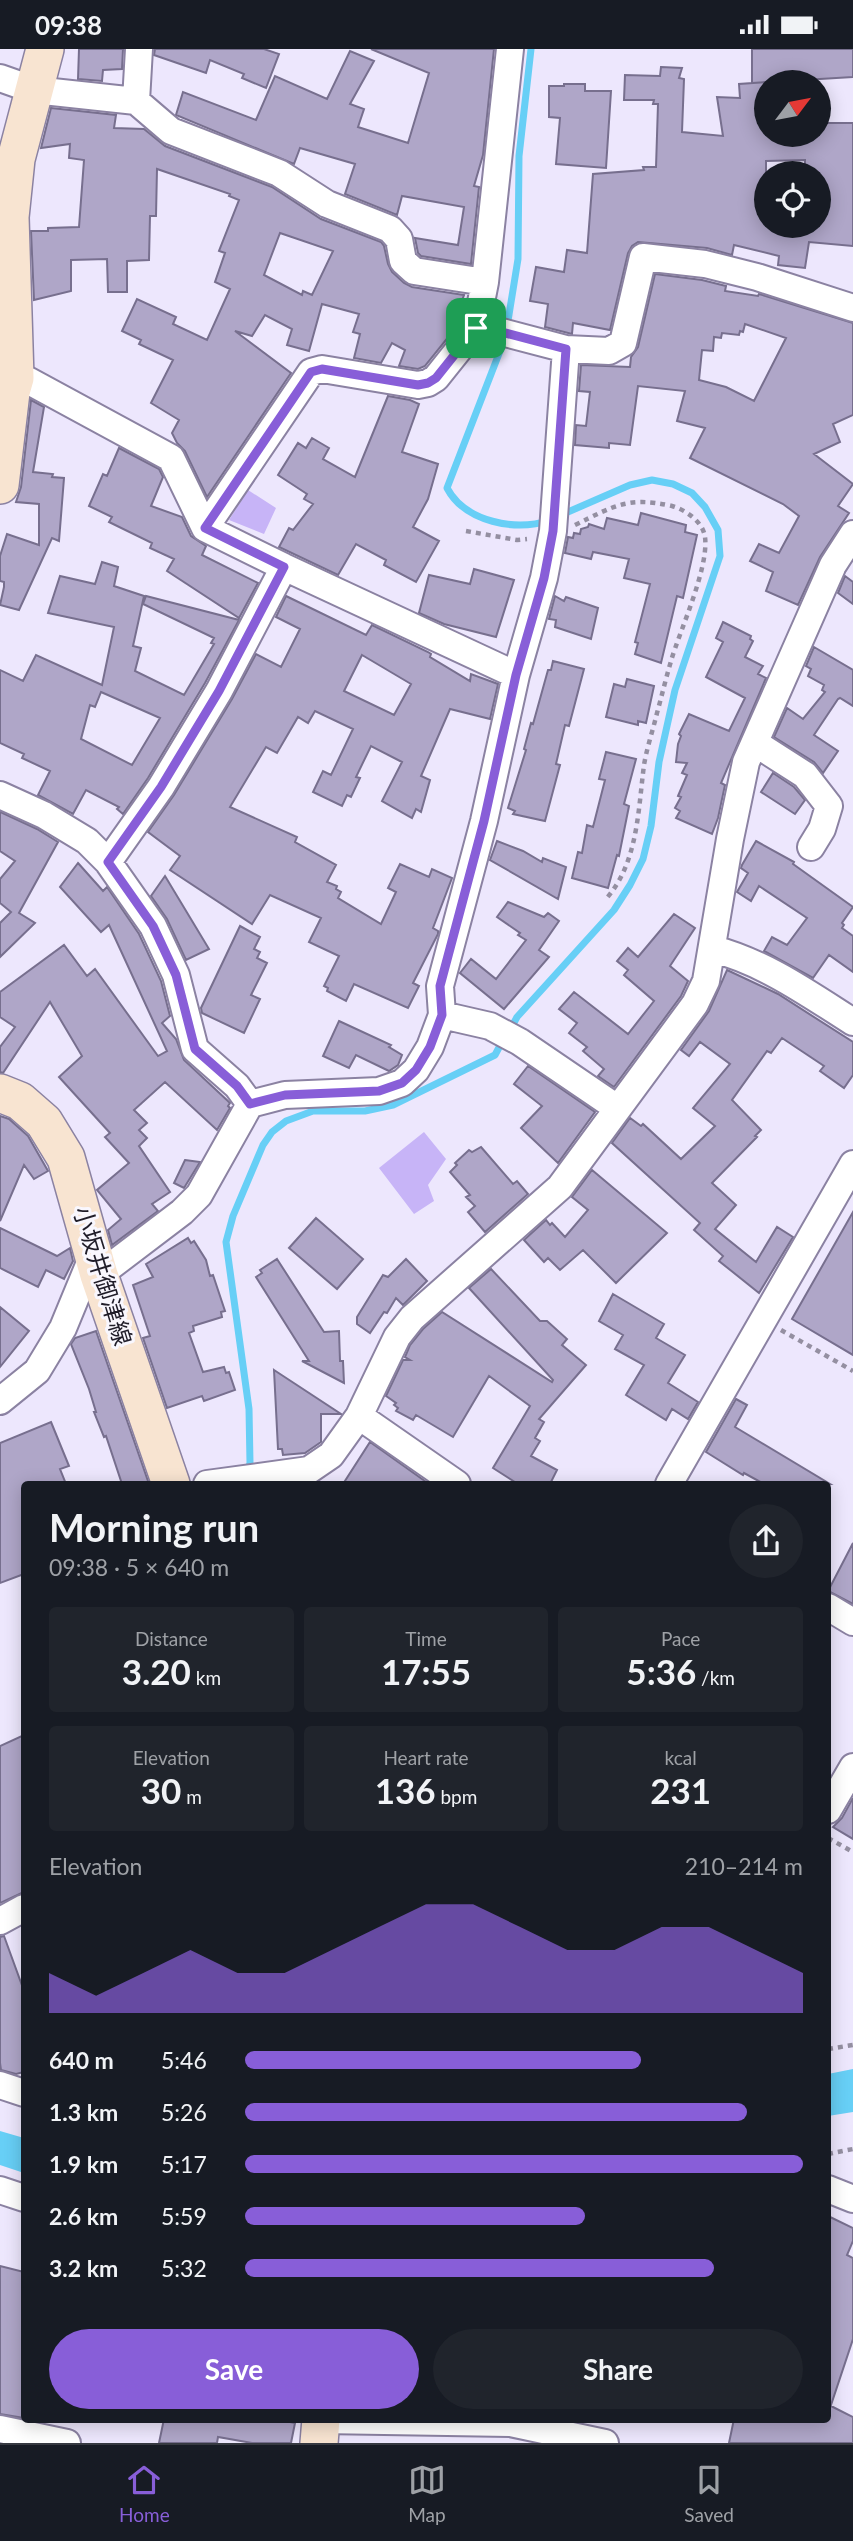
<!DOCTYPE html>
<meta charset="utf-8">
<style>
:root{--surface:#171b24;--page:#20242c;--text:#f1f3f6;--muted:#9ea1a6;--line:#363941;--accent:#885ed8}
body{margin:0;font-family:Lato,"Noto Sans JP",sans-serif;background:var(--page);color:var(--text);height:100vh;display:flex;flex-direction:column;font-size:26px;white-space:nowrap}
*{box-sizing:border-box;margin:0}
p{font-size:23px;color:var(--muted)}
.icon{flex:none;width:38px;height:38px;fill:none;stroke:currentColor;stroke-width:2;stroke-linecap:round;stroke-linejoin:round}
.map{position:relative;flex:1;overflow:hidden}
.sheet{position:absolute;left:21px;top:1432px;width:810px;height:942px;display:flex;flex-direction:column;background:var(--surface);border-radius:7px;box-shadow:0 4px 18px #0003}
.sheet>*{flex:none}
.needle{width:46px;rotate:58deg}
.buttons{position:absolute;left:754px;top:21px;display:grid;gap:14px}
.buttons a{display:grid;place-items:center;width:77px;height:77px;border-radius:50%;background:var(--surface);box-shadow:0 4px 18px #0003;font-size:35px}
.pin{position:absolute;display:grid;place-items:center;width:60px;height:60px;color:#fff;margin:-30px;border-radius:14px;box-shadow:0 4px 10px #0006}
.round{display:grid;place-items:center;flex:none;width:74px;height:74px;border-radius:37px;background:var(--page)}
.summary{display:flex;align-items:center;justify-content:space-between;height:119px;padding:0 28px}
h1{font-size:38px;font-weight:700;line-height:52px}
.figures{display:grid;grid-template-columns:repeat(3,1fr);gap:10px;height:119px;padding:7px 28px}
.figures div{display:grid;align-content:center;border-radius:7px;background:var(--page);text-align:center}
.figures b{font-size:35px;font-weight:700}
.figures small{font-size:19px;font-weight:400}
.figures p{font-size:19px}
.chart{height:196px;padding:14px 28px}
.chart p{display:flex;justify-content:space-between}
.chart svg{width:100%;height:126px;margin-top:7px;fill:var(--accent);opacity:.7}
.primary-button{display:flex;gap:14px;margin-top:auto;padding:14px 28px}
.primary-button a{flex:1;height:80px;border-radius:42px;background:var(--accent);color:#fff;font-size:28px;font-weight:700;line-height:80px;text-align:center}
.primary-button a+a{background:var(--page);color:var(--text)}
ul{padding:0 28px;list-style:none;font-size:23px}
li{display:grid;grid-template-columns:112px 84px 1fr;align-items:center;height:52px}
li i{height:18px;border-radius:9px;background:var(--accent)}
.status{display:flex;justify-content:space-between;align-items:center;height:49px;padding:0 35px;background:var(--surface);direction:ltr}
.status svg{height:19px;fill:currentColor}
.tabs{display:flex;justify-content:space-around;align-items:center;height:98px;border-top:2px solid var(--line);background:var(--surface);font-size:19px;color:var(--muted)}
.tabs a{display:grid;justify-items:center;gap:4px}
.tabs .current{color:var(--accent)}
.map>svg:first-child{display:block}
.green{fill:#c7b4f7}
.water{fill:#67cff6}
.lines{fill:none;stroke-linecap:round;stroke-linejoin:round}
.stream{stroke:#67cff6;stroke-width:7}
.building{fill:#afa6c8;stroke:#776f8e;stroke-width:2;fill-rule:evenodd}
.minor-casing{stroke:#8b82a2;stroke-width:30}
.secondary-casing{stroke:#8b82a2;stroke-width:40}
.path{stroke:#948fa1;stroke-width:4.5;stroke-dasharray:5 5;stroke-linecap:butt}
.minor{stroke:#fff;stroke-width:26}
.secondary{stroke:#f8e4d1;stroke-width:37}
.route-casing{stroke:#fff;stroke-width:14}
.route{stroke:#885ed8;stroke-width:9}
.labels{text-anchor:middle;stroke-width:6;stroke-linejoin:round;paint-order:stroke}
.street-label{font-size:24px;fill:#201d29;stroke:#f9f7fe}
</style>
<div class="status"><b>09:38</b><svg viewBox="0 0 49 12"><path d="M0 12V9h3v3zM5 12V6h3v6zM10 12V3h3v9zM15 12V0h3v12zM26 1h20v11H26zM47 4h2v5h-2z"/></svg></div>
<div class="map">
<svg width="853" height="2394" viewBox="0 0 853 2394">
<rect width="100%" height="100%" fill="#ede7fd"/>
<!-- green -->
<path class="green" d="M248 441 276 459 264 485 229 471Z
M424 1083 446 1110 428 1136 434 1152 414 1165 379 1119Z"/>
<!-- water -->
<path class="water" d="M853 2020V2063L828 2067V2025Z
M0 2082 24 2089V2124L0 2116Z"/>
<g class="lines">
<!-- stream -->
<path class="stream" d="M507 278 518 210 519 107 531 0
M505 289 447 439C465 473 516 483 550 471
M510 981 517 968 614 861 630 836 643 810 651 777 659 713 675 641 720 507 718 481 705 458 692 444 673 435 652 431 630 436 561 466
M247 1424 250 1414 249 1360 226 1193 233 1167 263 1096 272 1083 286 1072 313 1062H365L393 1056 495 1006 503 991"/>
</g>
<!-- building -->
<path class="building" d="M79 0H123L122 20 103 21 102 32 78 30Z
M155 0H264L279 5 266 39 242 29 244 25 210 11 206 24 154 6Z
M371 0H494L483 106 474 137 479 138 471 215 421 207 418 204 415 189 458 196 464 158 402 147 397 166 345 145 355 115 300 99 294 115 176 66 183 43 256 71 275 27 327 50 350 2 374 12 350 55 364 60 358 78 408 94 429 24Z
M752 0H853V28L752 34Z
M661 18 682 19 679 29 684 30 682 83 723 87 717 48 740 49 739 35 766 33V86H819V74H853V197L809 193 805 219 778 216 779 207 734 196 732 206 707 199 638 193 632 197 628 204 610 281 573 274 572 285 545 278 548 255 530 252 536 218 564 223 567 201 587 204 593 125 644 121 643 118H656L658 55H653L654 51H624L625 26 660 27ZM805 111V124H819V177H766V112Z
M564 35H585V42H611L606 119 556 115 560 69 549 68V37H564Z
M51 59 116 66 114 79 144 80 165 97 272 138 321 170 381 193 384 197 388 215 392 223 404 234 412 238 464 246 452 280 454 281 425 317 418 320 399 317 405 301 392 294 381 314 354 309 360 285 353 283 359 265 322 255 309 302 287 296 292 280 265 266 252 287 235 282 291 324 207 448 185 402 177 394 172 384 179 371 151 354 173 311 139 295 141 291 122 282 137 250 176 268 173 275 207 291 230 240 215 233 225 204 219 202 239 151 229 147 230 145 157 120 156 167H150L149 211 127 212V243H108L107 210 71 211V242L34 251 31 182H48V179L79 178 84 111 69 109 70 95 41 99ZM280 184 333 202 312 246 303 242 302 246 264 226Z
M655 225 702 231 726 237 725 242 758 247 759 245 853 274V366L833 375 840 393 814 405 853 435 838 457 849 464 820 508 798 556 766 542 773 523 750 512 759 495 779 504 799 467 783 455 690 409 705 379 677 372 685 342 638 337 630 396 609 394V399L575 396 576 376 586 377 590 343 579 342 581 316 630 318 631 308 638 298ZM745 275 786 289 754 352 726 338 699 331 702 301 713 302 714 288 721 289 722 284 739 286 740 282 743 283Z
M388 347 410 351 419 355 402 403 438 415 428 450 413 478 439 492 416 533 384 516 386 511 356 495 338 526 279 498 289 479 293 481 313 455 304 450 307 445 278 426 298 394 306 399 312 389 329 399 323 410 355 428Z
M31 351 44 358 33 423 53 425 52 428 64 429 59 492 52 489 19 561 0 556 4 538V533L0 532V507L7 485 39 496V455L16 453 21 438Z
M119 399 159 420 163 428 151 457 182 468 191 487 206 497 202 506 258 534 239 569 167 522 174 510 150 499 152 494 109 473 112 468 89 457 103 425 107 427Z
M641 464 686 476 685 483 697 486 683 549 677 547 661 614 635 605 638 594 635 593 650 535 624 529 629 510 593 503 591 510 565 504 568 488 573 489 574 484 580 485 581 480 588 478 589 475 604 480 607 469 638 476Z
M102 513 118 518 114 537 144 547 133 597 141 599 135 622 184 646 214 595 211 594 214 589 143 555 146 547 239 571 205 634 148 729 123 765 117 760 119 758 86 741 73 765 38 746 50 722 22 709 24 705 0 694V621L23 632 36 606 102 636 114 578 48 564 60 527 95 535ZM101 643 160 669 132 716 81 690 90 656 95 658Z
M474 520 514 531 496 588 444 575 419 564 429 526 470 535Z
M845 527 853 533V555L838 544Z
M286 547 366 586 372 576 428 603 431 605 430 608 470 632 471 625 498 635 490 670 450 660 421 727 430 731 421 763 416 760 412 769 382 752 402 713 371 697 356 728 360 729 351 748 347 746 342 757 313 743 323 722 331 726 353 680 315 662 308 674 298 668 277 704 266 698 230 758 297 788 295 793 336 816 327 833 337 837 336 840 341 843 338 849 381 875 396 843 388 839 400 815 429 828 432 820 452 829 433 879 438 882V885L413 934 419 937 408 959 354 935 346 952 327 942 328 939 324 937 339 907 309 893 321 869 270 846 252 875 170 821 180 807 148 783 174 746 232 650 256 605 281 618 300 580 276 568ZM362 606 411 635 394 666 344 642Z
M555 547 564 552 566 548 598 559 591 590 555 578 556 571 549 570Z
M723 573 751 587 750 590 753 592 745 608 763 617 758 625 766 629 721 734 725 736 718 769 712 785 676 769 680 762 675 759 681 748 678 747 687 726 682 724 687 714 676 713 678 695 681 687 679 685 689 665 729 682 745 649 706 628 723 593 716 589Z
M814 598 853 621V657L840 649 838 650 814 686 838 702 823 724 814 713 774 688 787 659 803 670 825 643 822 641 824 636 808 627 811 620 806 617Z
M553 612 584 620 569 677 565 676 556 715 560 716 545 772 513 765 515 762 508 759 526 701 524 700 531 674 533 675 548 621H551Z
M627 630 654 637 646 674 638 672V676L606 668 614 635 625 638Z
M606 703 636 710 624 755 629 757 619 807 617 806 608 839 572 829 578 803 582 804 587 776 593 778 605 731 599 730Z
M773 724 794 738 805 751 795 765 761 743Z
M0 763 37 780 58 793 19 864 35 874 0 908V874L11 863 0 854V830L15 812 0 802Z
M497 792 523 802 542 813 543 809 566 818 558 850 490 811Z
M756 792 794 813 793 815 853 858 842 874 844 876 842 879 853 887V923L829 906 813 929 764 902 772 888 787 896 807 869 759 837 751 852 737 843 748 824 741 819 742 816Z
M78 814 103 842 107 838 139 885 161 932 170 967 162 974 176 990 184 1011 230 1054 228 1057 230 1059 217 1081 165 1033 134 1061 147 1074 139 1081 147 1089 139 1097 170 1143 152 1155 158 1162 112 1196 108 1181 121 1170 97 1141 129 1114 105 1088 110 1084 59 1028 82 1007 50 953 3 1024 0 1023V998L15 978 0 968V943L64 896 87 927 95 920 158 1007 167 1002 109 876 101 883 60 838Z
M165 827 209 900 186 911 167 870 151 847Z
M508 853 544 868 548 864 559 872 539 901 549 908 504 960 460 924 471 910 496 930 526 891 518 886 520 884 497 868Z
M674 865 695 879 670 917 688 932 681 947 614 1038 598 1027 604 1020 583 1002 587 998 569 984 577 974 559 960 574 943 628 985 654 952 624 926 628 921 617 912 628 899 638 908Z
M240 877 260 888 254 900 260 903 257 909 267 914 251 946 260 950 244 984 202 964 201 959Z
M727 921 778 945 853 993V1026L844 1039 820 1022 824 1017 782 989 771 1004 767 1002 732 1051 761 1081 755 1087 757 1088 712 1134 736 1156 715 1180 756 1213 777 1178 793 1188 759 1244 719 1212 723 1207 694 1181 700 1174 612 1094 630 1069 641 1077 643 1075 681 1110 715 1077 693 1059 730 1015 700 993 689 1007 681 1001 709 962Z
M339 972 391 996 389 998 402 1006 398 1016 389 1022 356 1006 349 1019 323 1007Z
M528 1017 595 1063 558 1114 521 1079 542 1057 514 1035Z
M0 1067 9 1070 28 1087 48 1122 34 1130 24 1116 0 1172Z
M481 1098 513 1135 517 1132 528 1145 485 1183 468 1163 475 1157 466 1148 470 1146 450 1123 457 1116 455 1114 469 1101 472 1103Z
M185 1111 200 1113 184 1139 174 1134Z
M592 1121 667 1184 616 1234 583 1201 560 1221 548 1209 544 1213 524 1191 546 1171 550 1176 552 1174 565 1188 588 1161 572 1148Z
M853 1163V1306L792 1270Z
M316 1169 363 1210 337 1240 289 1199Z
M0 1179 57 1207 70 1199 73 1212 64 1230 46 1221 38 1238 0 1219Z
M188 1189 191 1194 194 1192 206 1211 210 1227 213 1226 225 1262 221 1263 222 1268 193 1277 194 1282 189 1284 203 1323 224 1318 226 1324 229 1323 235 1341 204 1352 202 1347 167 1359 143 1289 150 1287 133 1236 153 1228 146 1215Z
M277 1210 324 1283 339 1282 340 1312H343L344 1334 302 1312H309L256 1228 262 1224 260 1221Z
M406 1210 427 1232 403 1256 396 1249 387 1264 384 1263 370 1284 357 1275V1268L383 1226 388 1228Z
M491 1220 540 1272H547L567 1290 562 1296 586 1316 539 1370 544 1373 535 1389 540 1392 531 1407 557 1421 550 1435H518L493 1419 530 1357 489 1327 453 1388 416 1366 413 1371 396 1362 398 1359 394 1356 396 1354 386 1347 403 1311H410L405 1308 410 1296 423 1280 442 1263 552 1333 553 1331 469 1239Z
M613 1245 664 1275 656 1289 685 1306 668 1334 698 1353 688 1370 672 1360 666 1371 626 1346 644 1316 615 1300 623 1286 599 1272Z
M0 1258 29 1282 0 1318Z
M96 1282 149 1435H122L106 1387 104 1388 94 1363H96L89 1340 71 1295 75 1289Z
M274 1321 341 1365H321V1393L305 1404 283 1406 282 1400H278Z
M736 1350 747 1356 735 1378 830 1435H764L744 1424 743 1426 706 1403Z
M51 1373 69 1417 60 1420 66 1435H24V1525L0 1534V1394Z
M370 1393 429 1435H343Z
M853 1494V1555L828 1542Z
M24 1686V1843L0 1854V1697Z
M853 1749V1790L833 1778 842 1769Z
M4 1887 24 1942V2023L16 2025 1 2021 0 2014V1888Z
M828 2167 853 2179V2192L847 2206 853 2209V2290L831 2356H829L853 2368V2394H729L734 2370H828Z
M0 2217 24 2223V2369L0 2365Z
M164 2370H275L295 2374 291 2394H252L218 2388 217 2394H159Z"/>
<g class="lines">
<!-- minor casing -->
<g class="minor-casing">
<path id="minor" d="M0 29 34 41 136 52 171 82 279 124 327 155 390 180 399 190 403 212 414 222 485 233
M136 52 139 0
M476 279 494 281 566 300 609 302 623 294 643 208 705 215 757 228 853 259
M15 329 29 332 171 409 205 479 284 518 516 626
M205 479 311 323 322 320 418 336 428 334 436 329 476 279 485 233 510 0
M755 694 805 726 829 757 822 780 811 798
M0 746 44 766 87 792 108 813 153 877 176 926 195 1000 237 1037 250 1055
M108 813 161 738 219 642 284 518
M713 900C764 913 809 945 853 973
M442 966 490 977 520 993 617 1059
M99 1226 182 1163 199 1146 250 1055 285 1046 379 1042 402 1034 416 1021 430 998 442 966 440 937 484 772 516 626 544 529 553 482 566 300
M0 1352 37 1322 63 1279 94 1204
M359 1367 457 1435
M207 1435 309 1421 331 1406 359 1367 397 1288 412 1269 560 1138 695 955 706 932 730 790 746 713 833 516 853 485
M669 1435 853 1115
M828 1558 853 1573
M828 1761 853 1718
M0 1872 24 1859
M0 2036 24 2044
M828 2140 853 2150
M0 2141 24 2149
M321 2371 510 2374 605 2394
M0 2380 67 2394"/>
</g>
<!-- secondary casing -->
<g class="secondary-casing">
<path id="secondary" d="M0 436 11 343 15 329 10 168 16 110 45 0
M0 1044 20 1052 44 1073 66 1109 99 1226 171 1435
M319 2394 321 2370"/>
</g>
<!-- path -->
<path class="path" d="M575 476C614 457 628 447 672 457 686 461 703 473 705 488 709 519 680 581 671 612 666 629 662 646 657 664 653 681 647 698 644 716 638 762 638 815 605 851
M466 482 517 491 527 490
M781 1281 853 1322
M828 1789 853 1803
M828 2000 853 1996
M828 2105 853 2100"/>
<!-- minor -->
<use href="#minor" class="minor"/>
<!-- secondary -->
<use href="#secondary" class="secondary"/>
</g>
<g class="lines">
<!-- route casing -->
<g class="route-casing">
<path id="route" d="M476 279 494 281 566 300 553 482 544 529 516 626 484 772 440 937 442 966 430 998 416 1021 402 1034 379 1042 285 1046 250 1055 237 1037 195 1000 176 926 153 877 108 813 161 738 219 642 284 518 205 479 311 323 322 320 418 336 428 334 436 329Z"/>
</g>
<!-- route -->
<use href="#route" class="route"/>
</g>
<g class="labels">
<!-- street labels -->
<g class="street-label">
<text transform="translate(102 1227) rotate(73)" y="8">小坂井御津線</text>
</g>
</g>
</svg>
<div class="buttons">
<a><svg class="needle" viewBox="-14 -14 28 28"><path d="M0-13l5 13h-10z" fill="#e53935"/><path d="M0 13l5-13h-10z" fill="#9ea1a6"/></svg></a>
<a><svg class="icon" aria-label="locate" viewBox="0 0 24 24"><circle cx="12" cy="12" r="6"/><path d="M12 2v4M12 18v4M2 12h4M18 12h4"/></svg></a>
</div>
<div class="pin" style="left:476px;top:279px;background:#1e9e55"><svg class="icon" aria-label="arrive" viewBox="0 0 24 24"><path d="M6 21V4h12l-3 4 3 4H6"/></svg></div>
<section class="sheet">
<div class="summary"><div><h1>Morning run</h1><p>09:38 · 5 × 640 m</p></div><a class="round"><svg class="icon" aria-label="share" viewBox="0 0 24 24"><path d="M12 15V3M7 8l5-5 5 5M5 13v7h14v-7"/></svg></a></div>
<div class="figures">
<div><p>Distance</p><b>3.20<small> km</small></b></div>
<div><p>Time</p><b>17:55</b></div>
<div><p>Pace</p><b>5:36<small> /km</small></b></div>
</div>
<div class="figures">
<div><p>Elevation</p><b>30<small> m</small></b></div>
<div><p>Heart rate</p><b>136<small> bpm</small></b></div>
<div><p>kcal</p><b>231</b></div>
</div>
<div class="chart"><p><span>Elevation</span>210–214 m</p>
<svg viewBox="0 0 160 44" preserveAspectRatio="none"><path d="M0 44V30L10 38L20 30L30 22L40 30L50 30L60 22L70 14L80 6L90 6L100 14L110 22L120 22L130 14L140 14L150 22L160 30V44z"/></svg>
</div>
<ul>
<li><b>640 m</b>5:46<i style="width:71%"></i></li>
<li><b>1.3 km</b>5:26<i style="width:90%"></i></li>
<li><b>1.9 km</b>5:17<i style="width:100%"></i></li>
<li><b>2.6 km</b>5:59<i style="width:61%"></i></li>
<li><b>3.2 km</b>5:32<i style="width:84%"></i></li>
</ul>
<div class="primary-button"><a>Save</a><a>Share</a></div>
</section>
</div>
<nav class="tabs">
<a class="current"><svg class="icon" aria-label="home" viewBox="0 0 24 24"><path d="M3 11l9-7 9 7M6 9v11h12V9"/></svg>Home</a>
<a><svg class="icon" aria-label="map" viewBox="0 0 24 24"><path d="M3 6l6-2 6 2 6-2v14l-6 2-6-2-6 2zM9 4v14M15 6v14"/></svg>Map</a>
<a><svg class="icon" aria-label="saved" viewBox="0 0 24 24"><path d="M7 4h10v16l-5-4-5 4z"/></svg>Saved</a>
</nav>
